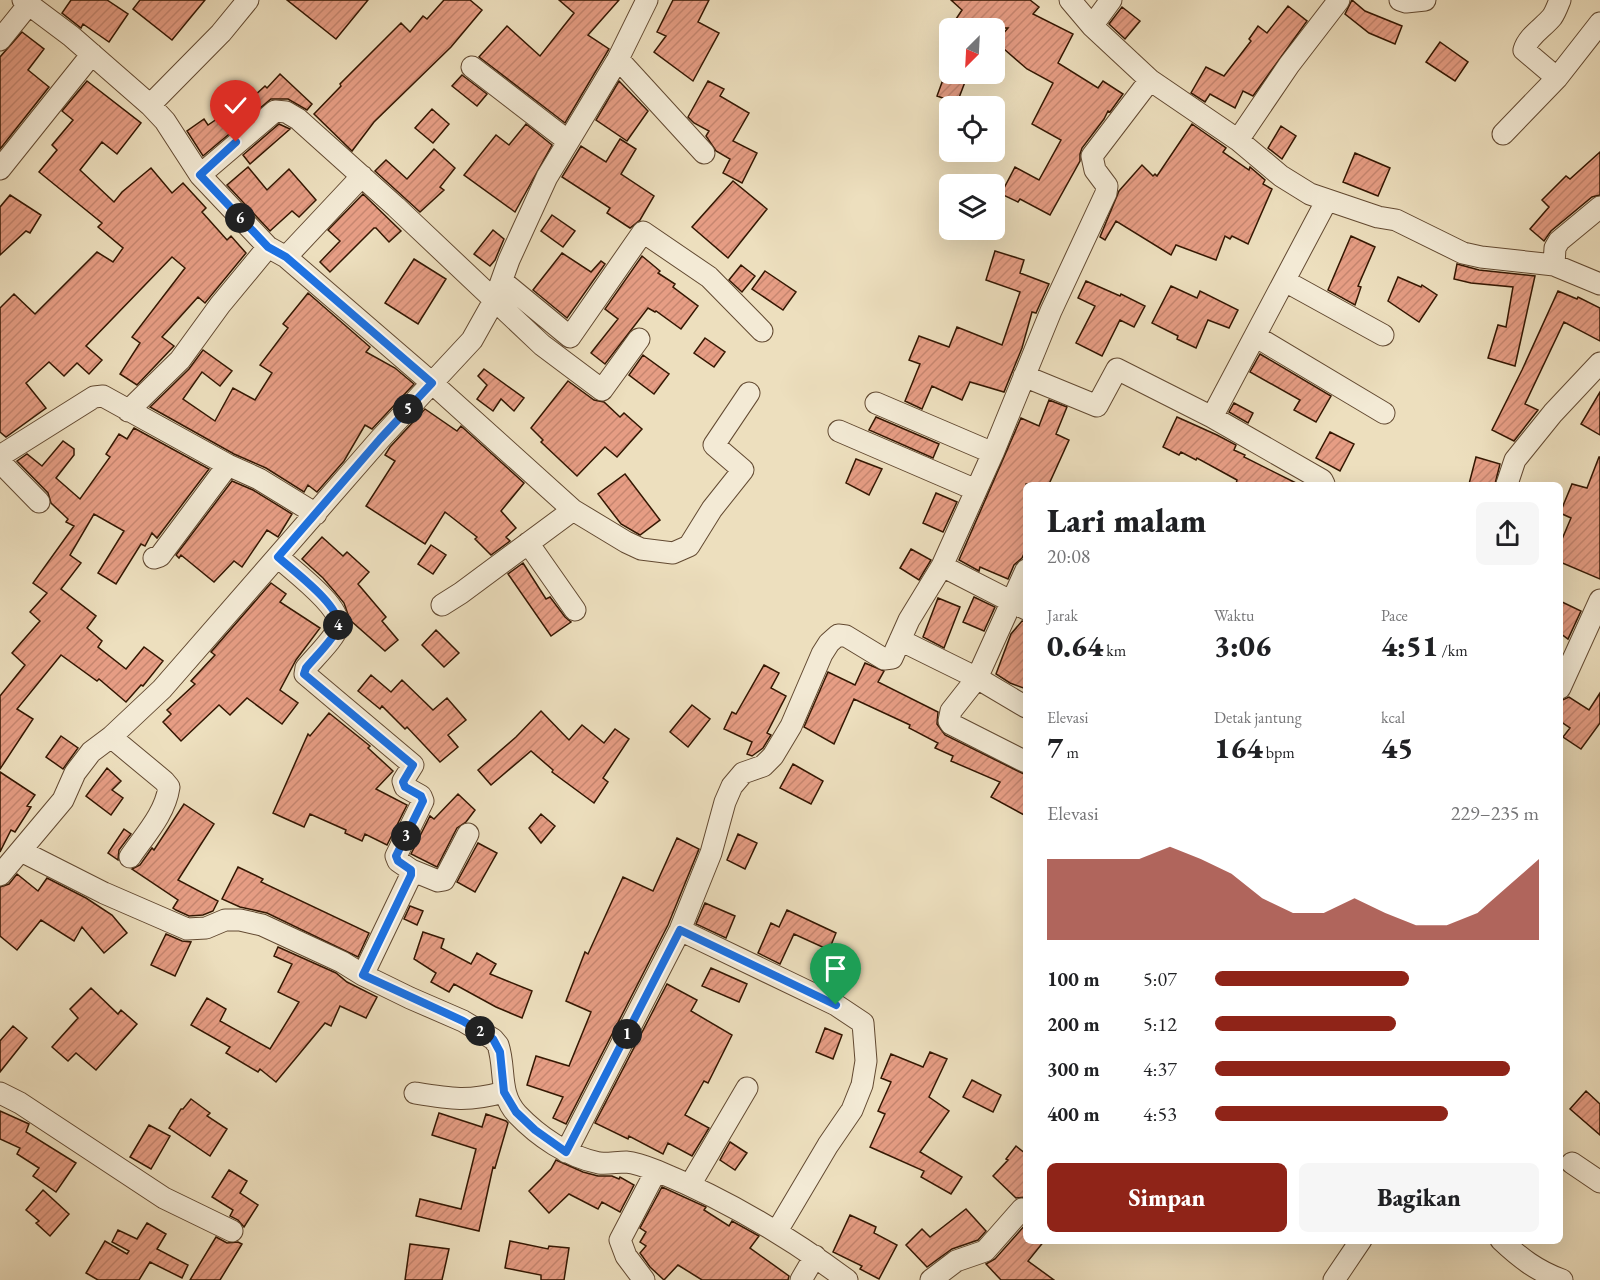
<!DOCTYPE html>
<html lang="id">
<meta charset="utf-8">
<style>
:root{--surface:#fff;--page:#f6f6f6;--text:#202124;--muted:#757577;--accent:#8f2418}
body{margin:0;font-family:"EB Garamond",serif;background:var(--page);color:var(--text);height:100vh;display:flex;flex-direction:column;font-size:22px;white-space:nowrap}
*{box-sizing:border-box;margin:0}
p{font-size:20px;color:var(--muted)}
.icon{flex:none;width:33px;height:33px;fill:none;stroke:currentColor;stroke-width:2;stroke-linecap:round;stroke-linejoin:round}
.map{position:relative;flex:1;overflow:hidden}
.sheet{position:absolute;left:1023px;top:482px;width:540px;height:762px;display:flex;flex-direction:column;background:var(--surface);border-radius:9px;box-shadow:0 6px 24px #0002}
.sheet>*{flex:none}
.needle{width:39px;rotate:204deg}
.buttons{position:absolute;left:939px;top:18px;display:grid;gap:12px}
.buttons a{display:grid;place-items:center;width:66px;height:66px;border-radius:9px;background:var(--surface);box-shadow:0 6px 24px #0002;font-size:30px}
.pin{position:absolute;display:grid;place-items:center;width:51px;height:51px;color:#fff;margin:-62px -26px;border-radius:50% 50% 50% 0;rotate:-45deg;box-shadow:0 0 6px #0007}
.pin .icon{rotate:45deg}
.km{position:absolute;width:30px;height:30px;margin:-15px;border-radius:50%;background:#222;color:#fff;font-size:16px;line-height:30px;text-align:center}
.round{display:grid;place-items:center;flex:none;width:63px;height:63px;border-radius:9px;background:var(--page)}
.headline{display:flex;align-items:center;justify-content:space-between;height:102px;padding:0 24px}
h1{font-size:33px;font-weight:800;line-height:45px}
.stats{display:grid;grid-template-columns:repeat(3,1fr);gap:9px;height:102px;padding:6px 24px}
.stats div{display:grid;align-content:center}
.stats b{font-size:30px;font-weight:800}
.stats small{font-size:16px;font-weight:400}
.stats p{font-size:16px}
.chart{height:168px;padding:12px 24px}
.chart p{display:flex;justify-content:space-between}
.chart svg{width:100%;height:108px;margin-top:6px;fill:var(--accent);opacity:.7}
.cta{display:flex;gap:12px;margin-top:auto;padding:12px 24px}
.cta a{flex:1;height:69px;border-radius:9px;background:var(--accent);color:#fff;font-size:24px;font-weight:800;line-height:69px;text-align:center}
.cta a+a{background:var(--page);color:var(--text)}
ul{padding:0 24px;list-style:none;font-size:20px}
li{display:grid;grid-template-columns:96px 72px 1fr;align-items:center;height:45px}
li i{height:15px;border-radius:8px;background:var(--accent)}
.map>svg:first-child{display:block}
.building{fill:url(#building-hatch);stroke:#341702;stroke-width:1.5}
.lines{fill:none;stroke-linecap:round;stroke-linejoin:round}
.minor-casing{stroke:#624931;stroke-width:23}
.minor{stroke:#f3ead5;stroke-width:21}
.route-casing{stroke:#fff;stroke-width:12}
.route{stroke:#1a73e8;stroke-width:8}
</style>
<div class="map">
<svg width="1600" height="1280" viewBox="0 0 1600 1280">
<defs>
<pattern id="building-hatch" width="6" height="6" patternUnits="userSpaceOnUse" patternTransform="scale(1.5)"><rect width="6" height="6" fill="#e69d84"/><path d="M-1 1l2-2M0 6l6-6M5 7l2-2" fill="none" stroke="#c68670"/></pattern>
</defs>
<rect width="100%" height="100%" fill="#eddfbe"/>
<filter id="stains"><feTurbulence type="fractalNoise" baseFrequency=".00333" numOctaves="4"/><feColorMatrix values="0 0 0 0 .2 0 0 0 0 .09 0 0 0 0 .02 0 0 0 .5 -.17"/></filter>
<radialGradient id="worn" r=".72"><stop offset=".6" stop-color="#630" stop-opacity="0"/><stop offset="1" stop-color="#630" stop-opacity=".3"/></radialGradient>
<!-- building -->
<path class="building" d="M71 0H107L128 14 109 42 83 24 81 28 62 13Z
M140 0H205L172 40 133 9Z
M287 0H368L336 39Z
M444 0H470L482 10 451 47 374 122 352 151 314 114 341 86 340 84 401 23 410 32 423 16 427 19Z
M559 0H619L588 35 609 49 565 123 479 57 507 26 540 56 574 13Z
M673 0H709L698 22 719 33 693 81 654 52 666 36 657 32Z
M951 0H1030L1039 7 1033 14 1073 34 1058 63 1098 88 1103 81 1123 94 1110 112 1108 111 1104 119 1082 148 1080 154V161L1050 215 1020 199 1018 202 1001 194 1015 167 1039 180 1061 140 1032 124 1053 83 1027 69 996 42 1008 28H950L962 10Z
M1352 0 1365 11 1402 26 1395 44 1369 33 1345 14Z
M1288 6 1307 21 1253 96 1243 91 1235 108 1210 94 1205 102 1191 93 1206 67 1224 76 1251 41 1249 39 1258 26 1267 33Z
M1122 7 1140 21 1125 39 1109 24Z
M22 32 44 49 28 70 49 87 0 149V57Z
M1440 42 1468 62 1455 81 1426 62Z
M280 74 312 104 307 110 288 99H271L203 156 187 131 204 119 208 125 252 95 253 97 265 86 267 88Z
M945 74H968L957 103 937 96Z
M462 75 487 94 477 106 452 86Z
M87 81 141 123 117 154 102 142 80 170 114 202 122 192 151 168 172 193 183 183 206 208 202 212 227 240 231 236 246 253 205 303 198 297 162 337 174 346 137 385 120 374 140 343 132 337 185 268 172 257 86 346 102 360 89 374 77 363 64 376 49 362 26 383 46 408 6 437 0 432V308L14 294 35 314 97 252 113 262 123 248 98 227 102 223 39 172 57 150 52 145 73 120 62 111Z
M619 81 648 111 627 141 596 120Z
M708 81 724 89 720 96 749 113 733 141 757 153 742 183 723 173 730 159 716 151 706 136 709 131 694 123 688 117Z
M432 109 449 124 433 143 415 128Z
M279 124 290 129 250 164 243 155Z
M526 124 552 145 515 212 464 175 496 135 509 145Z
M1192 124 1226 148 1223 152 1249 170 1250 167 1265 180 1263 184 1272 189 1248 244 1232 236 1230 239 1225 236 1216 260 1176 245 1171 255 1116 221 1105 240 1100 237 1119 191 1142 165 1153 176 1155 174 1157 176Z
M1281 126 1296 136 1282 159 1268 148Z
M620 139 636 149 621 174 654 196 640 220 630 228 607 213 610 208 562 177 581 146 606 162Z
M434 149 455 168 440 187 444 190 420 212 375 171 386 160 407 179Z
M1600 152V195L1592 197 1551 231 1544 241 1530 229 1549 207 1542 200 1566 176 1570 179Z
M1355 153 1390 168 1378 196 1343 182Z
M248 167 267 190 289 169 316 200 299 217 292 211 270 231 227 185Z
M733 181 767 209 728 258 692 227Z
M363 194 401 231 389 242 376 228H374L330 272 320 262 340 241 328 230Z
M10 195 41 215 30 233 26 231 0 255V207Z
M552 215 575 231 563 247 541 231Z
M493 230 504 239 495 260 490 266 474 254Z
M1351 236 1375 247 1358 286 1361 287 1355 305 1328 290Z
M995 251 1024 260 1020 273 1049 284 1036 313 1032 312 1022 348 1004 392 970 382 962 400 932 386 922 409 905 401 920 364 909 360 919 336 949 347 957 327 1002 345 1020 292 986 280Z
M562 253 591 272 601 261 605 264 567 318 533 290Z
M642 256 660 271 658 273 675 284 673 287 698 306 681 329 656 311 655 312 648 308 605 364 591 353 618 319 605 309Z
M414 259 446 279 418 324 385 303Z
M1457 264 1479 270 1535 276 1515 366 1488 358 1498 325 1506 327 1513 287 1471 283 1454 279Z
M741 265 755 276 742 292 729 280Z
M765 271 796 292 783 310 752 289Z
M1398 277 1421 287 1422 285 1437 295 1419 322 1388 301Z
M1086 281 1120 296 1121 294 1145 306 1134 327 1120 320 1102 356 1076 343 1095 306 1078 298Z
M1171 286 1197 298 1200 291 1238 310 1229 328 1208 320 1196 348 1177 339 1178 336 1152 323Z
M1558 291 1577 299 1578 297 1600 308V341L1564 322 1525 404 1538 410 1514 441 1492 430 1522 370Z
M308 293 370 347 366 352 395 368 414 384 372 429 365 425 344 461 317 492 308 485 304 492 266 468 234 454 150 407 189 369 203 350 232 371 220 386 202 372 183 399 215 421 233 388 255 400 272 373 260 365 288 328 283 324Z
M705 338 725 352 714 367 694 353Z
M1260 354 1331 396 1316 422 1294 410 1300 400 1250 372Z
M643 355 669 374 654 394 629 375Z
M484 369 524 398 514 411 501 399 493 411 477 399 487 385 478 376Z
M568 381 594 400 604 402 620 417 624 413 642 429 617 457 605 447 577 476 541 442 543 440 531 428Z
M1600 392V435L1581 424Z
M1049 400 1067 407 1056 434 1069 440 1049 484H1026V549L1022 558 1014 565 1008 579 980 567 979 571 959 560 1021 418 1039 426Z
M1234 403 1253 413 1248 423 1229 412Z
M425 409 457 431 461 426 524 483 501 511 516 528 506 537 510 541 491 555 475 539 477 537 445 512 425 544 366 506 395 461 385 455 390 447Z
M876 417 939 444 933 458 869 430Z
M1177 417 1217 435 1236 445 1234 450 1245 455 1244 457 1298 484H1236L1237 480 1197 458 1196 460 1181 452 1179 455 1163 447Z
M134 428 209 469 157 538 152 533 145 546 141 544 116 584 98 573 124 531 94 514 70 555 81 563 61 589 96 616 87 628 102 641 98 647 126 669 144 647 163 661 143 686 141 685 126 702 99 679 97 681 61 655 17 709 33 719 0 769V696L25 665 12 653 40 621 30 612 47 593 33 583 74 526 66 522 68 519 51 503 48 493 17 461 27 454 42 466 63 441 74 449V455L56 478 80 499 110 457 106 454 119 434 127 439Z
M1330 432 1354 444 1340 471 1316 458Z
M1476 457 1500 464 1495 484H1469Z
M1599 457H1600V579L1560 562V544L1571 518 1560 513 1572 484 1587 488Z
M856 459 882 469 869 495 846 483Z
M625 474 660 520 640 535 621 524 598 494Z
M232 481 253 490 292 514 278 537 267 530 242 567 234 561 214 582 181 555 179 558 176 555Z
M936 493 957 502 943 532 923 523Z
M322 537 343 556 347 552 369 572 358 584 386 617 382 621 398 640 385 651 350 620 344 603 335 592 323 578 302 559Z
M431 545 446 555 433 574 418 564Z
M911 549 931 560 919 580 900 568Z
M523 563 546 599 550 597 565 617 571 622 551 636 508 574Z
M271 583 286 594 280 602 320 628 296 660 280 690 298 703 282 724 247 698 230 715 219 705 181 741 163 722 171 714 167 710 195 684 191 681 215 655 211 652Z
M974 597 995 607 984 631 963 622Z
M938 598 960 607 944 648 923 637Z
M1560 601 1581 611 1568 639 1560 633Z
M1022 621 1026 622V689L1010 683 996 674 1011 634Z
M436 630 459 653 444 667 422 645Z
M865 663 884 671 878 682 938 712 937 724 945 735 1026 775V816L991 797 1000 782 951 761 953 756 935 748 938 743 909 728 910 725 854 699 834 744 804 727 828 672 855 685Z
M764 665 779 673 771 688 786 696 767 733 771 735 763 748 752 756 747 754 752 742 724 729 732 712 736 714Z
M371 675 391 692 402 680 433 710 447 698 466 720 448 735 458 747 440 762 407 727 405 729 382 706 380 709 358 691Z
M1600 693V723L1581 749 1563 737 1570 728 1560 721V701L1569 697 1589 710Z
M692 705 710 719 688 747 670 732Z
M541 711 569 740 582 725 604 743 615 729 629 739 603 778 608 782 594 803 552 772 553 770 531 751 491 785 478 770 516 737Z
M329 713 370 746 368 748 393 771 376 789 407 805 387 845 365 834 362 841 345 833 346 830 310 814 304 827 273 813 308 734 310 736Z
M61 736 78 748 63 769 46 757Z
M793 764 823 781 811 804 780 788Z
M107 768 121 781 112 790 123 798 111 815 86 796Z
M0 772 35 795 27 806 31 807 15 832 11 830 0 852Z
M458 794 475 810 466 822 457 828 437 867 411 854 430 816 434 819Z
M184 804 214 824 178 880 218 901 213 911 203 915 189 916 176 910 173 908 178 900 132 869 140 865 152 848 154 850Z
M541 814 555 826 541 843 529 828Z
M124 829 131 834 119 850 118 860 108 853Z
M738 834 757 843 745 869 727 860Z
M677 838 699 849 668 925 566 1124 553 1118 563 1097 527 1085 536 1056 569 1066 591 1012 566 1001 585 952 588 954 623 877 653 891Z
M478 843 497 853 475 892 457 882Z
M238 867 263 879 261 882 369 933 358 957 267 913 240 907 222 899Z
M17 874 38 891 47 878 86 898 112 915 127 933 104 953 82 927 74 941 41 920 17 950 0 936V887L9 884Z
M705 903 735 916 726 938 696 924Z
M410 906 423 911 417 925 404 919Z
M787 910 836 933 829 950 794 934 780 964 758 953 771 923 779 927Z
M423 932 444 939 441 948 471 964 477 953 496 964 490 974 532 991 522 1018 496 1007 454 984 449 992 431 982 436 973 414 959Z
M166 934 182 941 191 942 175 976 151 965Z
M278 947 336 973 347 982 377 997 366 1018 340 1006 331 1026 325 1023 276 1082 260 1069 258 1072 226 1053 230 1047 191 1025 207 998 226 1009 220 1021 270 1049 299 1002 278 992 292 964 274 956Z
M711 968 747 984 739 1002 702 986Z
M667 984 697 1000 691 1011 732 1035 708 1083 704 1081 685 1115 709 1128 692 1156 668 1143 663 1154 629 1136 628 1139 595 1123Z
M91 988 118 1014 121 1010 137 1024 96 1070 76 1053 68 1061 52 1047 78 1018 70 1009Z
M13 1026 27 1038 0 1072V1041Z
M825 1028 842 1035 833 1059 816 1052Z
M930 1052 947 1059 929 1097 949 1111 920 1152 962 1177 951 1194 921 1177 924 1171 870 1147 885 1114 878 1111 891 1082 881 1078 891 1054 923 1067Z
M972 1080 1001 1095 993 1112 963 1097Z
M1586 1091 1600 1104V1135L1570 1109Z
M191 1099 210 1113 207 1116 227 1129 210 1156 169 1128 181 1109H183Z
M0 1111 29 1124 26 1132 76 1163 56 1192 33 1176 39 1168 17 1154 20 1148 0 1139Z
M439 1113 482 1127 486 1114 506 1121 508 1123 495 1168 493 1167 479 1231 416 1216 420 1199 461 1209 476 1149 432 1135Z
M149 1125 170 1136 151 1169 130 1157Z
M730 1142 747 1153 735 1170 720 1160Z
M1016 1146 1026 1154V1197L1016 1198 993 1176 1008 1160 1006 1159Z
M556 1160 583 1172 598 1176H612L619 1179 620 1177 634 1185 620 1212 602 1202 598 1209 569 1194 549 1213 529 1191 551 1169Z
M229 1170 247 1181 240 1193 258 1205 244 1227 238 1220 230 1216 233 1210 212 1197Z
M662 1187 706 1207 704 1210 729 1226 732 1221 759 1236 750 1248 789 1276 788 1280H702L678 1265 664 1280 650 1267 640 1253 646 1246 640 1242 646 1232 640 1228Z
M43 1190 69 1214 50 1236 36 1223 39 1221 26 1210Z
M966 1209 986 1231 978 1240 952 1249 927 1267 906 1245 922 1229 930 1237Z
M850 1215 876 1227 874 1233 897 1245 879 1279 860 1269 862 1266 833 1252Z
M147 1223 166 1234 157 1249 188 1265 182 1278 150 1262 139 1280H98L86 1273 105 1241 127 1254 129 1251 112 1242 118 1230 137 1239Z
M1026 1224V1240H1045L1028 1261 1054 1280H1001L986 1264 995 1259Z
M216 1237 227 1243 238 1242 242 1244 220 1280H190Z
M510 1241 548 1249 549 1246 569 1248 564 1280H541V1275L505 1268Z
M410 1244 449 1249 442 1280H405Z"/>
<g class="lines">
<!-- minor casing -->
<g class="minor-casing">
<path id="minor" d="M23 0 71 36 150 105 165 121 200 175 268 247 286 257 432 383 472 340 495 299 509 260 547 177 618 59 647 0
M1070 0 1092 26 1150 80 1238 140 1281 176 1310 194 1378 217 1396 220 1463 253 1481 257 1554 265 1600 284
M1400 0 1406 2 1425 0
M1092 26 1111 0
M0 40 29 4
M618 59 704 153
M472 67 568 141
M1557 78 1524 50C1528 36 1543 28 1552 17 1555 13 1558 5 1560 0
M150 105 221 33 248 0
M1503 134 1557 78 1600 23
M1238 140 1289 65 1339 0
M0 169 92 54
M200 175 275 111 286 112 298 119 396 207 542 345 602 390 639 339
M286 257 362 176
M1554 265 1555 248 1559 241 1600 207
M502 281 570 337 643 232 709 277 762 331
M1285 281 1383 335
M1255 336 1384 413
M1024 376 1097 406 1117 369 1212 417 1327 200
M876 403 993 453
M128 411 180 360 220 305 268 247
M1212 417 1322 480 1324 484
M839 431 976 490
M0 456 94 397 103 396 228 465 259 479 316 514
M0 462 39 502
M1507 484 1515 460 1553 413 1600 363
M528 543 575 610
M278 557C292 570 343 607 338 627 335 638 314 658 306 668L305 674 413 765 403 781 405 787 421 796 423 801 396 856 398 861 411 870V875L363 975
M154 558 160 556 228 465
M1026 570 977 678 1026 707
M442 605 461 593 573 510
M1026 609 942 566 993 453 1051 311 1106 193 1107 186 1095 170 1092 156 1150 80
M900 640 977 678 951 711 949 721 951 724 1026 762
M1560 688 1600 600
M111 737 164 781 169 787C165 814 145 835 130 857
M21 851 104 893 187 929 206 928 225 920H240L262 925 342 962 363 975 410 998 463 1021 493 1039 498 1045C506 1069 498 1093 517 1114 538 1136 568 1157 599 1163 607 1164 617 1162 626 1162 637 1163 647 1167 657 1171 725 1199 788 1236 847 1280
M411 870 438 881 444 880 468 834
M0 875 63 800 75 773 91 752 111 737 162 689 380 439 432 383 573 510 626 542 641 549 673 553 689 546 712 509 743 470 714 445 749 393
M680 930 836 1005 863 1023 866 1061 862 1085 852 1110 828 1145 777 1231
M0 1093 20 1103 164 1198 232 1231
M415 1093C451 1099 468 1102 504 1092
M566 1152 680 930 711 853 725 802 732 786 743 773 763 766 773 756 791 726 822 654 829 643 838 635 846 636 884 659 892 658 909 620 942 566
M1572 1163 1600 1182
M690 1185 747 1088
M1501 1240C1520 1258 1537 1271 1562 1280
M644 1280 626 1256 620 1240 656 1171
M801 1280 815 1256
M931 1280 956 1261 985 1251 1022 1209
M1334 1280 1361 1240"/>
</g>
<!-- minor -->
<use href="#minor" class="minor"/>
</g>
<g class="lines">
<!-- route casing -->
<g class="route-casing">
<path id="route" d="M236 142 200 175 268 247 286 257 432 383 380 439 278 557C292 570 343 607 338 627 335 638 314 658 306 668L304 674 413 765 403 782 405 787 421 796 423 801 396 856 398 861 411 870V875L363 975 463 1021 493 1039 500 1052 504 1092 516 1112 535 1130 566 1152 680 930 836 1005"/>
</g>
<!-- route -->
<use href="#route" class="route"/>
</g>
<rect width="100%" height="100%" filter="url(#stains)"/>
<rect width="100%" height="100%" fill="url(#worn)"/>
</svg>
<div class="buttons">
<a><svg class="needle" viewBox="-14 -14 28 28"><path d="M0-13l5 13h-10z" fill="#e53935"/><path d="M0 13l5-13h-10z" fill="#757577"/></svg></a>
<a><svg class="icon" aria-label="locate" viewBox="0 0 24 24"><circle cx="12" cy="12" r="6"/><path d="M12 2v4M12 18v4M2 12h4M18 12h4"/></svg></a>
<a><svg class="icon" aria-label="layers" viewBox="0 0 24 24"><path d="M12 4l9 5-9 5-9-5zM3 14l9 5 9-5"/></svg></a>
</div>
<div class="pin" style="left:836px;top:1005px;background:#1e9e55"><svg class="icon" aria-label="arrive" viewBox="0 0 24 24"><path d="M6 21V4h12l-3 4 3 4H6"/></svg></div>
<div class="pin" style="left:236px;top:142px;background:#d93025"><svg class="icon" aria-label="check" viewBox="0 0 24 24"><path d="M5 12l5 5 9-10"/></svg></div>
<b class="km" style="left:627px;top:1034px">1</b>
<b class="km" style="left:480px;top:1031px">2</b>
<b class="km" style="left:406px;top:836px">3</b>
<b class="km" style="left:338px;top:625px">4</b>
<b class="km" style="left:408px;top:409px">5</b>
<b class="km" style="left:240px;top:218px">6</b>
<section class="sheet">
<div class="headline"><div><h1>Lari malam</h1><p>20:08</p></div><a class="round"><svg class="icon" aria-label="share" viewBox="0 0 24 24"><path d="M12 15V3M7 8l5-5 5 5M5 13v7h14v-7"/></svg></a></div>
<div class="stats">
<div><p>Jarak</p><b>0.64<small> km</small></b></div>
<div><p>Waktu</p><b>3:06</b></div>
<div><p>Pace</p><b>4:51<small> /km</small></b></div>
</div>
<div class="stats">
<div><p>Elevasi</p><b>7<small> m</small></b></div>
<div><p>Detak jantung</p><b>164<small> bpm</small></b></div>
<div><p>kcal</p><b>45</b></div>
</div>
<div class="chart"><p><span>Elevasi</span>229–235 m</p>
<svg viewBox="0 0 160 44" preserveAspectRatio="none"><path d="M0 44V11L10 11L20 11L30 11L40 6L50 11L60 17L70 27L80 33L90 33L100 27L110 33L120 38L130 38L140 33L150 22L160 11V44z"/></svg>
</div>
<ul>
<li><b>100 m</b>5:07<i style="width:60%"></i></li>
<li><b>200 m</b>5:12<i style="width:56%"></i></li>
<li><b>300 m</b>4:37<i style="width:91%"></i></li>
<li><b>400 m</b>4:53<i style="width:72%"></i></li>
</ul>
<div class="cta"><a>Simpan</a><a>Bagikan</a></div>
</section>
</div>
